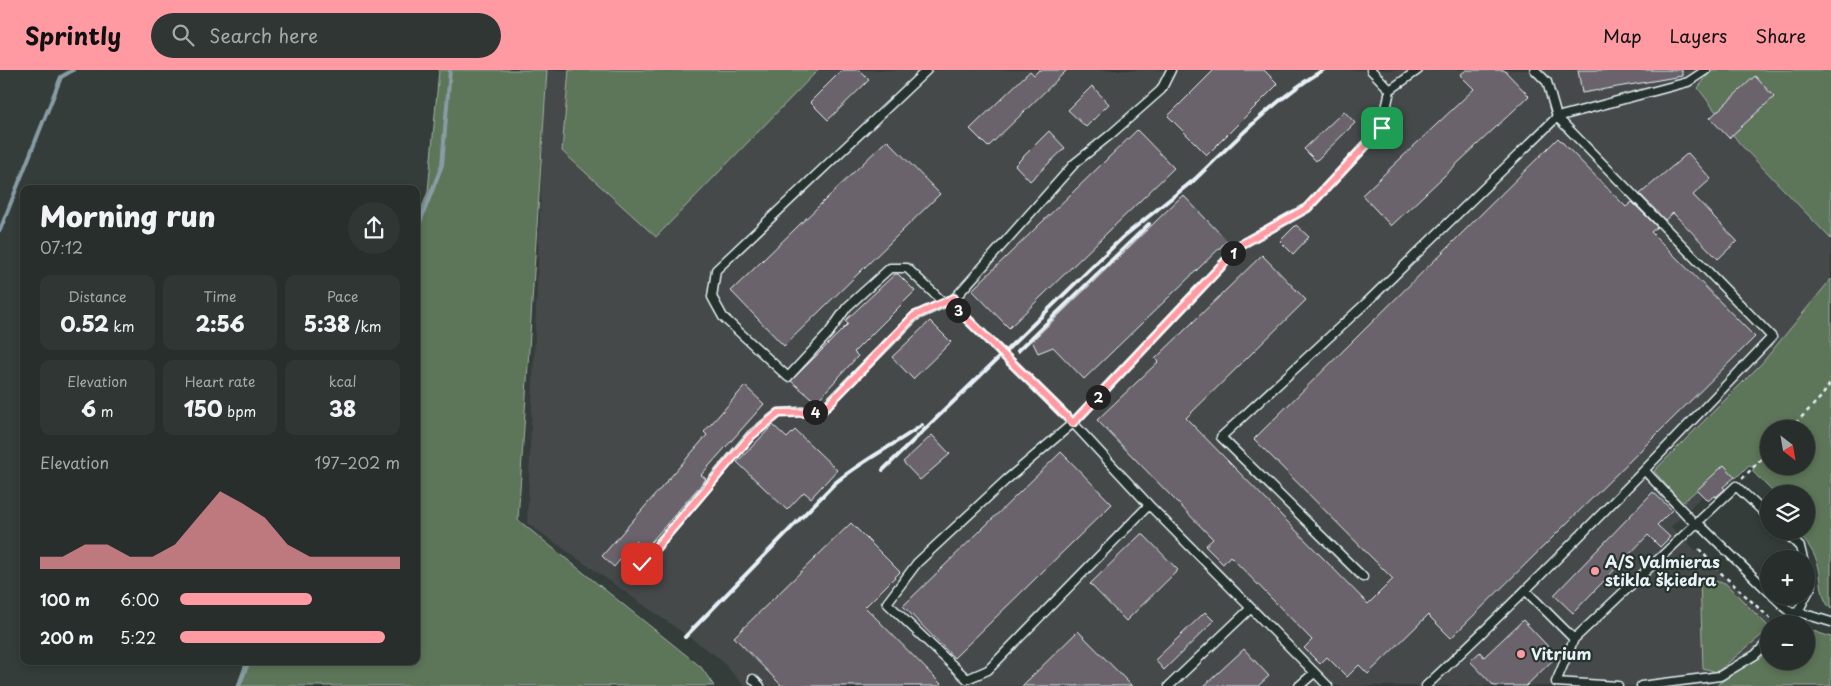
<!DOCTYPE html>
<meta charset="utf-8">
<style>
:root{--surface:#272e2c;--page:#2f3634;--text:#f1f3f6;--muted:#a4a8a9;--line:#434a48;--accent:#ff9aa2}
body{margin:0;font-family:"Playpen Sans",sans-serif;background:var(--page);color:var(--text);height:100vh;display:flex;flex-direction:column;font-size:19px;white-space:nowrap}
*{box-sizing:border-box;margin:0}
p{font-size:16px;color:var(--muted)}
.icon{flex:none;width:28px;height:28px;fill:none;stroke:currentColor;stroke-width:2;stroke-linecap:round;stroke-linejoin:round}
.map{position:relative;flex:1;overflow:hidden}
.drawer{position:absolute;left:20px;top:115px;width:400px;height:480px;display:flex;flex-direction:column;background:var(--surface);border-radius:10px;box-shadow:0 2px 8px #0003,0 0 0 1px var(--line)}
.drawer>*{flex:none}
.needle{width:32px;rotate:149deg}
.tools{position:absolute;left:1760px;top:350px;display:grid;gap:10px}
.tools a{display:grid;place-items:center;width:55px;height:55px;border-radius:50%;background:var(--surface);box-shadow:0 2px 8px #0003,0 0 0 1px var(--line);font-size:25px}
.pin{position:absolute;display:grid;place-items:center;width:42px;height:42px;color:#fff;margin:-21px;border-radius:10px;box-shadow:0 2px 8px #0006}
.km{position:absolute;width:25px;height:25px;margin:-12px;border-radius:50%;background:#222;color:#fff;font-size:14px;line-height:25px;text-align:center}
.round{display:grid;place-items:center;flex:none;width:52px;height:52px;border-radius:26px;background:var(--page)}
.overview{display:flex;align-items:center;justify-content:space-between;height:85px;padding:0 20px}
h1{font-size:28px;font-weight:800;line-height:38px}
.stats{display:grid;grid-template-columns:repeat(3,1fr);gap:8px;height:85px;padding:5px 20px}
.stats div{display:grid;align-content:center;border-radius:10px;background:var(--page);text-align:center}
.stats b{font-size:21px;font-weight:800}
.stats small{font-size:14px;font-weight:400}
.stats p{font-size:14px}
.chart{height:140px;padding:10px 20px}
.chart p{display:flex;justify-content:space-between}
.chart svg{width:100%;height:90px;margin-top:5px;fill:var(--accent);opacity:.7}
ul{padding:0 20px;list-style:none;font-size:16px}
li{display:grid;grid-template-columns:80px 60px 1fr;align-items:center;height:38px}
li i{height:12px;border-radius:6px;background:var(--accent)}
header{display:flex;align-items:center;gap:30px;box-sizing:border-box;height:70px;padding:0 25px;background:var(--accent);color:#111}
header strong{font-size:24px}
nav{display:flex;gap:28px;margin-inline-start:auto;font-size:18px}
.search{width:350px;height:45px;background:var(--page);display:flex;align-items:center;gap:12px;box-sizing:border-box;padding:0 18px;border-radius:28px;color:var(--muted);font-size:19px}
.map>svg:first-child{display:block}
.built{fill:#444949}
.green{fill:#5d7458;stroke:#a2b2a8;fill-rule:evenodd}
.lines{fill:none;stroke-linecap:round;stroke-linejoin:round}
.stream{stroke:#889ca5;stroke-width:4}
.building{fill:#6b646c;stroke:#e8f1f8}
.service-casing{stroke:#e8f1f8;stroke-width:11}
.path{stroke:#e8f1f8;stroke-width:2.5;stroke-dasharray:4 4;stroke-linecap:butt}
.service{stroke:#26332d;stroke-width:8}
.rail{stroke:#e8f1f8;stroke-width:4}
.route-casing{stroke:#fff;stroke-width:10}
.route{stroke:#ff9aa2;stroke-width:6}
.poi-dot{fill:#ff9aa2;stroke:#26332d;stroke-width:2}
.labels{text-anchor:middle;stroke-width:4.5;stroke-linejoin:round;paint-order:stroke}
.poi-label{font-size:16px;font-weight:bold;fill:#e8f1f8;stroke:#26332d;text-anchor:start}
</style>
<header>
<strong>Sprintly</strong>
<div class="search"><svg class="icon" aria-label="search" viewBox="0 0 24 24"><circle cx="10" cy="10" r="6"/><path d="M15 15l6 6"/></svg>Search here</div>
<nav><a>Map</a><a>Layers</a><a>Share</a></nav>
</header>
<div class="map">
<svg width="1831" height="616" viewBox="0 0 1831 616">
<rect width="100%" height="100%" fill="#343d3a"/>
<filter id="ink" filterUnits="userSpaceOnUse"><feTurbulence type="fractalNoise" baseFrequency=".02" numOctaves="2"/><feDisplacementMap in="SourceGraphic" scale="10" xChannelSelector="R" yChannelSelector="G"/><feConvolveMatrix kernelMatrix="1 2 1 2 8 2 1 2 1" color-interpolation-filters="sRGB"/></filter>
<g filter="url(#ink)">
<!-- built -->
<path class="built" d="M546 0H1831V260L1731 397 1671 457 1773 554H1769V566L1708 616H744L719 588 527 453Z"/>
<!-- green -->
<path class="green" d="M439 0H547L518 450 701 597 714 616H237L246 591H416V153L428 122Z
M569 0H818L656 167 562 81Z
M1713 0H1831V169L1740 74 1698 18 1710 2Z
M1831 209V539C1817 524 1824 504 1815 487 1811 477 1803 469 1796 461H1806V424H1775L1752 401 1754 399 1749 395 1736 408 1724 396 1682 433 1654 401 1762 293ZM1769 359H1806V396H1769Z
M1700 509 1725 513 1769 557V559L1717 602 1703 598Z
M1810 560 1831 567V616H1715L1769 580V591H1806V561Z"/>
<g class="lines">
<!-- stream -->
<path class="stream" d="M0 160 61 7 73 0
M416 162 442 95 450 0
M239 616 249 591"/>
</g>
<!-- building -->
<path class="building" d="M842 0H859L869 10 828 50 810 32Z
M1039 0H1067L988 77 970 59 1030 1 1034 5Z
M1214 0H1264L1278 14 1207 85 1168 46Z
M1466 0H1504L1529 26 1391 156 1362 125 1474 19 1460 5Z
M1578 0H1682V6L1582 23Z
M1755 6 1774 27 1729 68 1710 48Z
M1092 16 1109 34 1086 57 1068 40Z
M1344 41 1355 53 1316 91 1304 79Z
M1137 60 1174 98 1009 258 972 220Z
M1049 61 1065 78 1030 111 1015 95Z
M1558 68 1626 137 1632 132 1657 157 1651 162 1755 267 1451 568 1428 545 1368 604 1359 595 1347 607 1327 587 1320 594 1304 578 1312 570 1230 486 1223 494 1205 476 1213 469 1097 350 1158 292 1155 289 1262 185 1306 230 1186 348 1368 534 1393 509 1254 369Z
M887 70 940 124 784 276 731 221Z
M1688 83 1711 109 1693 125 1737 171 1718 189 1673 143 1665 150 1640 124Z
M1183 125 1227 171 1084 309 1053 277 1038 283 1032 271Z
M1296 155 1309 167 1293 184 1280 171Z
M895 204H898L915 221 854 282 858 286 816 332 791 311 848 254 845 251Z
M930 251 951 272 913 309 892 287Z
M745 316 764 334 701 405 706 409 645 479 636 471 614 497 602 486 707 365 704 362Z
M773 355 787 368 795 360 837 400 811 428 804 422 787 440 737 392Z
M932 365 950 384 920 410 903 392Z
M1061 382 1112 434 954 588 903 536Z
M1724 395 1735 407 1723 417 1725 419 1716 427 1715 425 1708 431 1697 420Z
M1653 422 1672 440 1657 455 1670 467 1660 477 1648 465 1573 543 1554 525Z
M851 453 900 502 865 537 943 616H782L734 567Z
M1142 463 1178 500 1126 551 1090 514Z
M1205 542 1214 551 1164 600 1155 590Z
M1523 550 1557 586 1526 616H1494L1470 591 1480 582 1484 587Z
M1078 561 1132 616H1022Z
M1244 579 1269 606 1258 616H1204Z"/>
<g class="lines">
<!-- service casing -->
<g class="service-casing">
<path id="service" d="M927 0 716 200 712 227 723 247 788 307 828 264 847 237 890 198H907L944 233
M1371 0 1390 20 1418 0
M1645 401 1696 455
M1149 435 988 600 967 609 887 533 917 493 1005 411 1073 353 957 239 955 228 1075 93 1110 65 1161 20 1171 0
M1698 453 1769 522
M1784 461 1800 477 1803 489
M642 494 751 365 779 343 821 341 915 246 948 231
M1806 500 1811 517 1806 526
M1363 507 1221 367 1366 233 1557 47 1547 12 1535 0
M1526 521 1574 569
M1773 526 1791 543 1798 542 1831 552
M1786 554 1798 542 1806 526
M753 609 760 616
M1169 616 1251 538
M1299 616 1314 603
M1328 616 1149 435 1073 353 1242 174 1307 138 1382 58 1390 20
M1426 616C1545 504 1659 386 1772 267L1557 47 1688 12 1706 0
M1618 616 1556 612 1574 569 1736 416 1769 447
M1641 616 1720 606 1755 585 1769 571"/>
</g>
<!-- path -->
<path class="path" d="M1790 359 1822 326 1831 312
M1742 409 1769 381
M1699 479 1721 503 1776 554"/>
<!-- service -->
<use href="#service" class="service"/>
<!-- rail -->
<path class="rail" d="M1190 114C1233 73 1273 30 1323 0
M1018 281 1149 154
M883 400 1123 167 1195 109
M685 567 834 414C861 391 893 376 922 355"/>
</g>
</g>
<g class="lines" filter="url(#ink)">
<!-- route casing -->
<g class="route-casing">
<path id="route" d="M642 494 751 366 779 343 821 342 914 246 954 228 957 239 1073 353 1242 174 1307 138 1382 58"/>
</g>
<!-- route -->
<use href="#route" class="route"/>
</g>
<!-- markers -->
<g class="poi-dot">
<circle cx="1595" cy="501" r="5"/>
<circle cx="1521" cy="584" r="5"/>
</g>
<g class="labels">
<!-- poi labels -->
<g class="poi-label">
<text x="1605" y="498">A/S Valmieras<tspan x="1605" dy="18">stikla šķiedra</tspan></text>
<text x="1531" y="590">Vitrium</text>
</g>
</g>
</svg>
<div class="tools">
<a><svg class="needle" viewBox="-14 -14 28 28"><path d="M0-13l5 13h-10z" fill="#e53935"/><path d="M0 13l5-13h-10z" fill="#a4a8a9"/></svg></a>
<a><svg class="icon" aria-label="layers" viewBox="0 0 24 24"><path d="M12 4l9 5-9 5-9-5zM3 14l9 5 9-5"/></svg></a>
<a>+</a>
<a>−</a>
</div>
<div class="pin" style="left:1382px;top:58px;background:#1e9e55"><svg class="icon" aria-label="arrive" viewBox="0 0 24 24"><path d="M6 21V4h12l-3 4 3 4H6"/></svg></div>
<div class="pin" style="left:642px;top:494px;background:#d93025"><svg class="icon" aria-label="check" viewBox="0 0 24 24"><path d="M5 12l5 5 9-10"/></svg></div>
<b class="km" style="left:1233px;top:183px">1</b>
<b class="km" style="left:1098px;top:327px">2</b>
<b class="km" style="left:958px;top:240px">3</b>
<b class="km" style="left:815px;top:342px">4</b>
<section class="drawer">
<div class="overview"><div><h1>Morning run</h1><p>07:12</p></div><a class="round"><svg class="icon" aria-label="share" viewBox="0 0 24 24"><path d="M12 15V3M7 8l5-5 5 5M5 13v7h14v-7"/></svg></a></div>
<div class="stats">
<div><p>Distance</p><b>0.52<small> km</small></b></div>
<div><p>Time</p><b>2:56</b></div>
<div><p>Pace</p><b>5:38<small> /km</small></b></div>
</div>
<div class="stats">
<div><p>Elevation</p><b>6<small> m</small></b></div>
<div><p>Heart rate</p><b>150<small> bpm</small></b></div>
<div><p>kcal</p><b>38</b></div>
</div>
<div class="chart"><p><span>Elevation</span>197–202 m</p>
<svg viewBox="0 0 160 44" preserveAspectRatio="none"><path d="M0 44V38L10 38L20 32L30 32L40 38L50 38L60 32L70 19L80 6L90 12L100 19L110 32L120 38L130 38L140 38L150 38L160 38V44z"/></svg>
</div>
<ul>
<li><b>100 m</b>6:00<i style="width:60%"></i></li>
<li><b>200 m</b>5:22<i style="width:93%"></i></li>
</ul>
</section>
</div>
